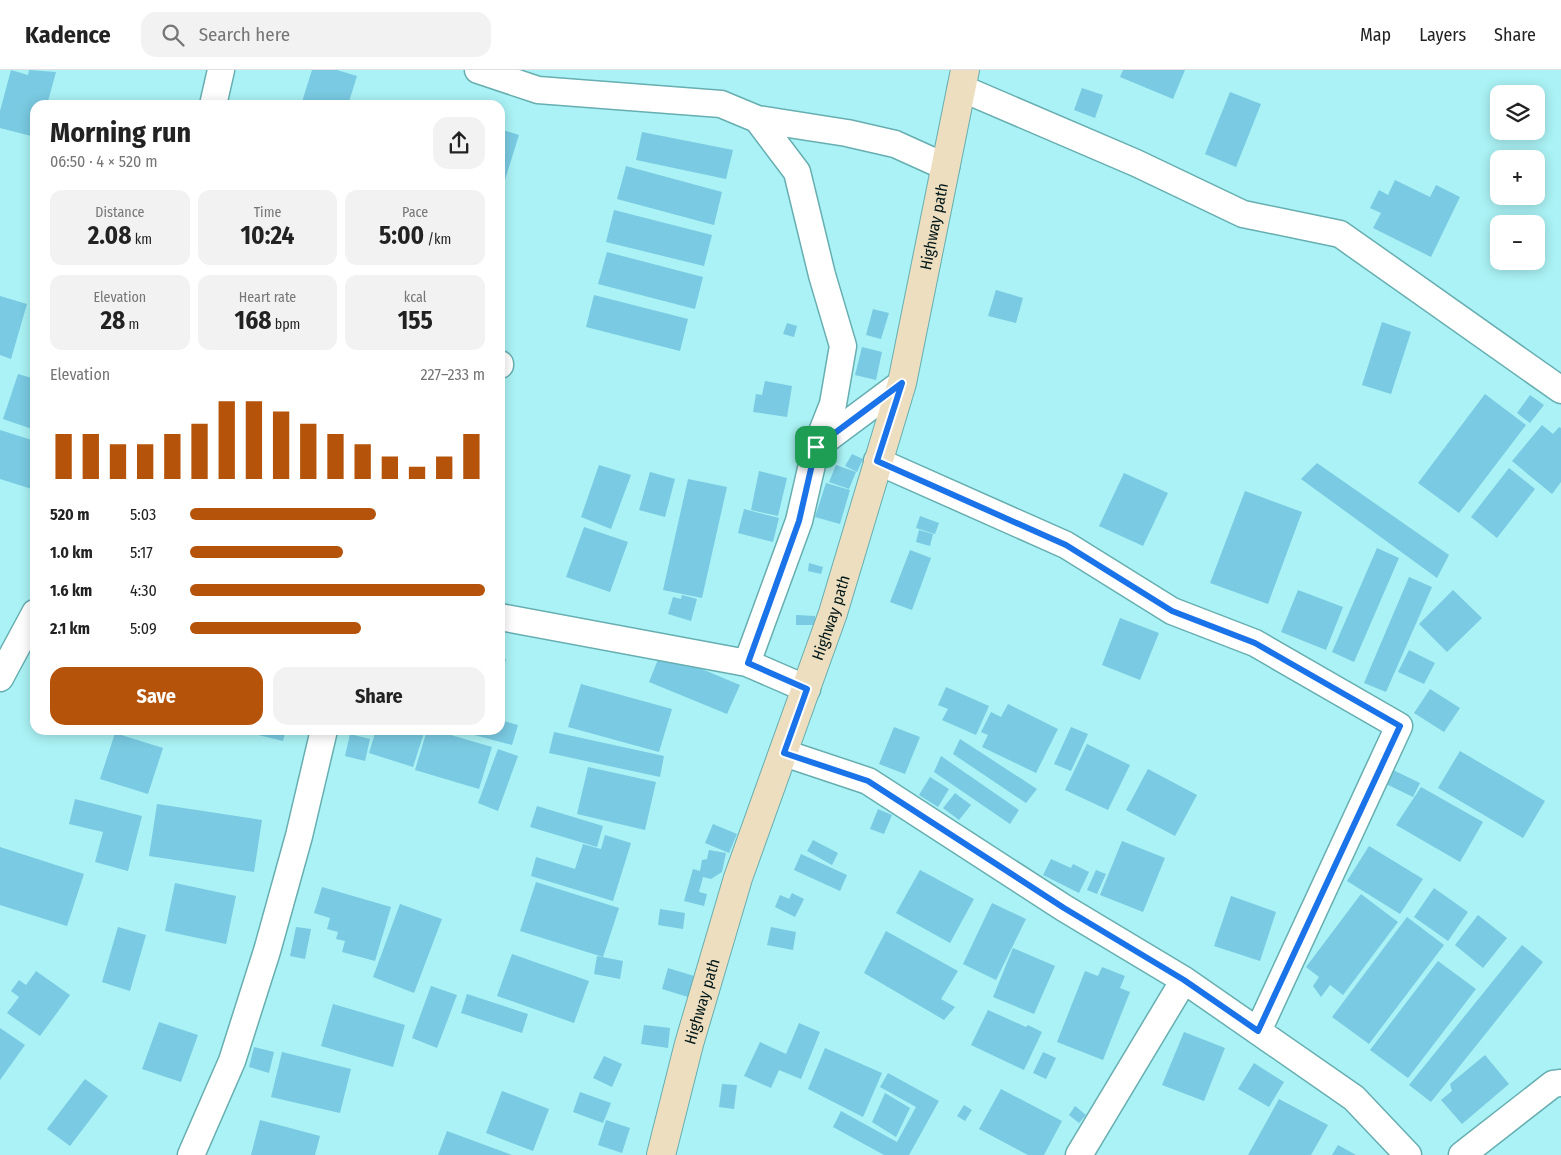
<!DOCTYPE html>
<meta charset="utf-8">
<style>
:root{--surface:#fff;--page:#f2f2f2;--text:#222;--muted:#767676;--line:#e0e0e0;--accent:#b45309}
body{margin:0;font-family:"Fira Sans Condensed",sans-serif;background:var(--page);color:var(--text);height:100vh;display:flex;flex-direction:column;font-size:19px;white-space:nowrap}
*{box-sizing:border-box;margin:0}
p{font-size:16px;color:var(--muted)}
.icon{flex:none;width:28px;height:28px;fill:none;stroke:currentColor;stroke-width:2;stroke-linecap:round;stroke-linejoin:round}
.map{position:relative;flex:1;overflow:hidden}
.side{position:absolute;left:30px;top:30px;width:475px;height:635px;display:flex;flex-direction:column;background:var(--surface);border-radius:15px;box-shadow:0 2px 12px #0003}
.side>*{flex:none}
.tools{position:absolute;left:1490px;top:15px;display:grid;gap:10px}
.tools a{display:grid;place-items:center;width:55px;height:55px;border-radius:10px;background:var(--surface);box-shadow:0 2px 12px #0003;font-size:25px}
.pin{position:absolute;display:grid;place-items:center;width:42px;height:42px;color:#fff;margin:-21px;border-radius:10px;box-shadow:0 2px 8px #0006}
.round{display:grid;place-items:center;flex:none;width:52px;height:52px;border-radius:15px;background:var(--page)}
.summary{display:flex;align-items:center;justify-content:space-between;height:85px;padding:0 20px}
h1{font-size:28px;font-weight:700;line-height:38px}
.stats{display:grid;grid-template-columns:repeat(3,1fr);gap:8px;height:85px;padding:5px 20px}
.stats div{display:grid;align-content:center;border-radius:12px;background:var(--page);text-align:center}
.stats b{font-size:25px;font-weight:700}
.stats small{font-size:14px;font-weight:400}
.stats p{font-size:14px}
.chart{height:140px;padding:10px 20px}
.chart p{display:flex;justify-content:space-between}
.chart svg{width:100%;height:90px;margin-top:5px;stroke:var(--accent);stroke-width:6}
.button{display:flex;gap:10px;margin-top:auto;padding:10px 20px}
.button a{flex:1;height:58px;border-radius:15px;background:var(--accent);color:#fff;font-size:20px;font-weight:700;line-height:58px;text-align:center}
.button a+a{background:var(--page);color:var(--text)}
ul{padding:0 20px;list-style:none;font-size:16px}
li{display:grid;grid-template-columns:80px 60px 1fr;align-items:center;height:38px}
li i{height:12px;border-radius:6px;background:var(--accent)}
header{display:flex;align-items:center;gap:30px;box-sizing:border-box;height:70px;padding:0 25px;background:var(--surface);border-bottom:1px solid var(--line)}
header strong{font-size:24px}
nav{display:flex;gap:28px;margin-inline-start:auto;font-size:18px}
.search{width:350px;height:45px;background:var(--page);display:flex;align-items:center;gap:12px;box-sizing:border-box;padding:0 18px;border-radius:15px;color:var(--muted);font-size:19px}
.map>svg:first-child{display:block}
.building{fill:#79cae2}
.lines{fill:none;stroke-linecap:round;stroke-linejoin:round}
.street-casing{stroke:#67aeb1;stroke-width:29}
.secondary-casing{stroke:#67aeb1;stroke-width:30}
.street{stroke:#fff;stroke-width:26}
.secondary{stroke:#eddec0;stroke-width:28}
.route-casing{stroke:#fff;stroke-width:10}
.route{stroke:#1a73e8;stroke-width:6}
.labels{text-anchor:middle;stroke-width:4;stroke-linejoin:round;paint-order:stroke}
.street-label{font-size:16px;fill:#001718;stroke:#aaf2f5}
</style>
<header>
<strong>Kadence</strong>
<div class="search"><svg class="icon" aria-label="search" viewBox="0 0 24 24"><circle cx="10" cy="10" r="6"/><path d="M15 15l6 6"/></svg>Search here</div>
<nav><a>Map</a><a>Layers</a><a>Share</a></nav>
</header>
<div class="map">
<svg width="1561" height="1085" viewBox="0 0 1561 1085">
<rect width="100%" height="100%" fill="#aaf2f5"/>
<!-- building -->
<path class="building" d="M11 0 28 5 29 0 56 2 47 35H35V67L0 58V41Z
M312 0H337L357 6 348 35H301Z
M1123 0H1185L1173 29 1120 7Z
M1082 18 1103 25 1095 48 1074 40Z
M1230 22 1261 34 1236 97 1205 84Z
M500 59 519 65 503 116 500 115Z
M642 62 733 80 726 109 636 90Z
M626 96 722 122 714 155 617 129Z
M1395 110 1430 127 1436 115 1460 127 1431 187 1373 158 1381 143 1370 138 1379 120 1388 125Z
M614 140 712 165 704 196 606 172Z
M607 182 703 207 695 239 598 214Z
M996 220 1023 228 1016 253 988 246Z
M594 225 688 249 680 281 586 257Z
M0 226 27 234 11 289 0 285Z
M873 239 889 243 881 269 866 265Z
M1382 252 1411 262 1391 324 1362 315Z
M787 253 797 256 794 267 783 264Z
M862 277 882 282 876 310 855 305Z
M18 304 35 309V360L3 349Z
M765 311 792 316 787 347 753 342 756 324 762 325Z
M1485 324 1526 355 1459 443 1418 413Z
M1530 325 1544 335 1530 353 1517 343Z
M1542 355 1553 364 1559 357 1561 358V412L1552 424 1512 391Z
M0 360 35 371V420L0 409Z
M852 384 863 389 857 402 845 396Z
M1317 393 1449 485 1437 508 1301 409Z
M599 395 631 405 611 459 581 447Z
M836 395 856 402 849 419 829 412Z
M1509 398 1535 419 1497 468 1471 447Z
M759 401 787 408 778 446 751 440Z
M650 402 675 409 665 447 639 440Z
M1124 403 1168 423 1143 476 1099 456Z
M688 409 727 417 702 528 663 520Z
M826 413 850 420 840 454 815 447Z
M1245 421 1302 442 1268 534 1210 513Z
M744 439 779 448 773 472 738 463Z
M920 446 939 453 935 464 916 458Z
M584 457 628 472 610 522 566 507Z
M919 460 933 464 930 476 916 472Z
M1377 478 1399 488 1354 592 1332 582Z
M910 480 931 488 912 540 890 532Z
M809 493 823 497 821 504 808 501Z
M1409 507 1432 517 1386 622 1364 613Z
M1298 520 1343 537 1326 580 1281 562Z
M1453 520 1482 548 1447 582 1419 554Z
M682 525 697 529 691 551 668 544 673 527 681 529Z
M796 545 815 546V555H796Z
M1120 548 1159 563 1140 610 1102 595Z
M1409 580 1435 593 1424 614 1398 602Z
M661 582 740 615 727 644 649 612Z
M500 588 506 589 501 615H500Z
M581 614 672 639 659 682 568 657Z
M946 617 989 636 976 665 942 650 948 639 938 635Z
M1430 619 1460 638 1444 662 1414 643Z
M1008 634 1058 659 1036 703 982 677 988 665 981 662 991 642 1001 647Z
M500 650 518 655 512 675 459 661 500 660Z
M894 657 920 667 905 704 879 694Z
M1071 657 1088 664 1071 701 1054 694Z
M237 660H286L283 671Z
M376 660H425L413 697 369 683Z
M427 660H434L492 677 479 719 415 700Z
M554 662 664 686 660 707 549 683Z
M115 663 163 678 148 724 100 709Z
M350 664 370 669 365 691 345 686Z
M960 669 1037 719 1026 733 953 684Z
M1087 674 1130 695 1108 740 1065 720Z
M498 679 518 686 498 741 478 733Z
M1460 681 1545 731 1523 768 1438 718Z
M941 686 1019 740 1010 754 934 702Z
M588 697 656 712 645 760 577 744Z
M1148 699 1197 725 1175 766 1126 740Z
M1391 699 1420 713 1413 727 1384 713Z
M930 707 949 719 938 737 919 725Z
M1421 717 1483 752 1460 792 1396 755Z
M955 723 971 735 959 750 943 738Z
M75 729 142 746 128 801 95 792 103 762 69 754Z
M157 734 262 750 254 802 149 786Z
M537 736 603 756 597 777 530 757Z
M878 739 892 745 884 764 870 759Z
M713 754 737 764 729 783 705 773Z
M605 765 631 773 613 831 531 806 536 787 575 799 583 774 601 779Z
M813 770 838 783 832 795 807 781Z
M1122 771 1165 788 1143 842 1100 825Z
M1369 776 1423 809 1400 844 1347 811Z
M0 777 84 804 67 856 0 835Z
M709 780 726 783 722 802 711 809 703 807 699 822 707 824 704 836 684 831 693 799 700 801 702 790 707 789Z
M801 784 847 805 840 821 794 800Z
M1051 789 1071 798 1073 794 1089 802 1079 823 1043 805Z
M920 800 974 829 950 873 896 843Z
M1096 800 1106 804 1097 824 1087 820Z
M536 812 619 838 603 887 520 861Z
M175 813 236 826 226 874 165 861Z
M322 817 391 837 375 891 342 882 345 871 336 869 338 862 327 859 330 848 314 843Z
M1434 818 1468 842 1448 871 1414 847Z
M792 823 804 829 795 847 775 837 780 825 789 829Z
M1361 824 1398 852 1343 925 1330 915 1321 927 1313 916 1319 907 1306 897Z
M1231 826 1276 842 1260 891 1214 876Z
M992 833 1026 849 996 910 963 894Z
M400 834 442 849 414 923 373 907Z
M660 839 685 843 683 859 658 855Z
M1478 845 1507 868 1483 898 1455 875Z
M1407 847 1444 875 1369 974 1332 947Z
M118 857 146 865 130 921 102 912Z
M296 857 311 859 305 889 290 886Z
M771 857 796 862 793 880 767 875Z
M886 861 958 901 941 929 955 937 944 950 864 903Z
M1522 875 1543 892 1431 1032 1409 1015Z
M1013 878 1055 896 1034 944 993 927Z
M512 884 589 911 574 953 497 926Z
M597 886 623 891 620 909 594 904Z
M1438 891 1476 919 1408 1008 1370 980Z
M1102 897 1125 906 1120 918 1130 922 1103 990 1057 972 1085 901 1098 906Z
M668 898 694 906 688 927 662 919Z
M36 901 70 925 40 966 7 943 19 927 11 921 19 910 26 915Z
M431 916 457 925 437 978 412 968Z
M467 924 528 944 522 963 461 943Z
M333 934 405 955 393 997 321 976Z
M988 940 1026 957 1028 955 1042 962 1024 1000 971 975Z
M159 952 198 965 181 1012 142 999Z
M799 953 820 962 801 1009 779 1000 771 1018 744 1006 760 972 786 984Z
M644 955 670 958 668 978 641 974Z
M0 958 25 975 0 1010Z
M1184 962 1225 978 1204 1031 1162 1015Z
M254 977 274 982 269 1003 249 997Z
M825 978 882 1003 863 1047 808 1019Z
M282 982 351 999 340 1043 271 1027Z
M1043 982 1056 988 1046 1009 1033 1003Z
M1485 985 1509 1014 1462 1054 1441 1030 1452 1021 1450 1014Z
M604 986 622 994 612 1017 593 1008Z
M1254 993 1284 1012 1269 1037 1238 1019Z
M888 1003 939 1031 909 1085H884L833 1057 841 1041 897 1072 916 1037 880 1017Z
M85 1009 108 1026 70 1076 47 1059Z
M722 1014 737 1015 734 1039 719 1037Z
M1001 1019 1062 1051 1044 1085H1028L979 1059Z
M502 1021 549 1039 533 1081 486 1063Z
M580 1022 611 1033 603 1053 573 1042Z
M885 1023 910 1038 896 1067 872 1052Z
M1279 1029 1328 1055 1311 1085H1248Z
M964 1035 972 1040 965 1051 957 1046Z
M1075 1036 1086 1045 1079 1053 1069 1045Z
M260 1050 320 1066 315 1085H251Z
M606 1050 630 1058 622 1083 598 1075Z
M447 1061 512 1085H438Z
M1338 1075 1356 1085H1332Z"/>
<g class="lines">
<!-- street casing -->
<g class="street-casing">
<path id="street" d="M478 0 538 20 721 34 757 49 847 63 895 74 946 97
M961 18 1136 93 1243 144 1340 164 1561 320
M213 35 221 0
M757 49 797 102 822 205 843 276 833 334 816 377
M500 294V295
M877 391 1066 475 1172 541 1255 573 1399 656 1258 961
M500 547 747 593 807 619
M747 593 799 451 816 377 902 313
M0 608 35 543
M784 683 868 711 1064 838 1184 910 1354 1028 1408 1085
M191 1085 232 991 267 881 299 766 324 660
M1079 1085 1184 910
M1462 1085 1553 1014 1561 1013"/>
</g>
<!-- secondary casing -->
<g class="secondary-casing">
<g id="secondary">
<path id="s1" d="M661 1085 689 974 738 808 833 543 902 313 965 0"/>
</g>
</g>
<!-- street -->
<use href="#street" class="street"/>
<!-- secondary -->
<use href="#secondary" class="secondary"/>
</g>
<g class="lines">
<!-- route casing -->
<g class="route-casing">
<path id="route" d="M902 313 877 391 1066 475 1172 541 1255 573 1400 656 1258 961 1184 910 1064 838 868 711 784 683 807 619 748 593 799 451 816 377Z"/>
</g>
<!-- route -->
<use href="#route" class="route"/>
</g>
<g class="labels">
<!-- street labels -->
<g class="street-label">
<text dy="6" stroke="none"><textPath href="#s1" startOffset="969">Highway path</textPath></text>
<text dy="6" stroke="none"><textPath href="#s1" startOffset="564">Highway path</textPath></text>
<text dy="6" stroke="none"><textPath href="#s1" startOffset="159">Highway path</textPath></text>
</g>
</g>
</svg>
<div class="tools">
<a><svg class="icon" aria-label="layers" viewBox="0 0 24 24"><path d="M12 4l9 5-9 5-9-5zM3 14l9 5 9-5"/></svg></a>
<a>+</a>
<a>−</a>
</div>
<div class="pin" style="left:816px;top:377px;background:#1e9e55"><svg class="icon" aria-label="arrive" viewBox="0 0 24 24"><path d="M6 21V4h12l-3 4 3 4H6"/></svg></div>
<section class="side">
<div class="summary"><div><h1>Morning run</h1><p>06:50 · 4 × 520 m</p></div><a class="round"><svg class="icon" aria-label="share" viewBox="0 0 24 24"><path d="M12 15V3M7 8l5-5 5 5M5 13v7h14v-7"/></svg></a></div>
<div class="stats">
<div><p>Distance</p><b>2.08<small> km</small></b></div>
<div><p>Time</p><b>10:24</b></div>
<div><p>Pace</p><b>5:00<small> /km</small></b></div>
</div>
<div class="stats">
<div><p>Elevation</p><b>28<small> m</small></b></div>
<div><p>Heart rate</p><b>168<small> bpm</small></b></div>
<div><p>kcal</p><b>155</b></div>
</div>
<div class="chart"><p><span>Elevation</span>227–233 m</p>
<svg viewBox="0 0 160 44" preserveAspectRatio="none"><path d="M5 44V22M15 44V22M25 44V27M35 44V27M45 44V22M55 44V17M65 44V6M75 44V6M85 44V11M95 44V17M105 44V22M115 44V27M125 44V33M135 44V38M145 44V33M155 44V22"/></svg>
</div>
<ul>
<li><b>520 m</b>5:03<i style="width:63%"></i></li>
<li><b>1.0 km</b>5:17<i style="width:52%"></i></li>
<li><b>1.6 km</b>4:30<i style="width:100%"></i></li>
<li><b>2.1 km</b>5:09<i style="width:58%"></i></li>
</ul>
<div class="button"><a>Save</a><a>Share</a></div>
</section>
</div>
